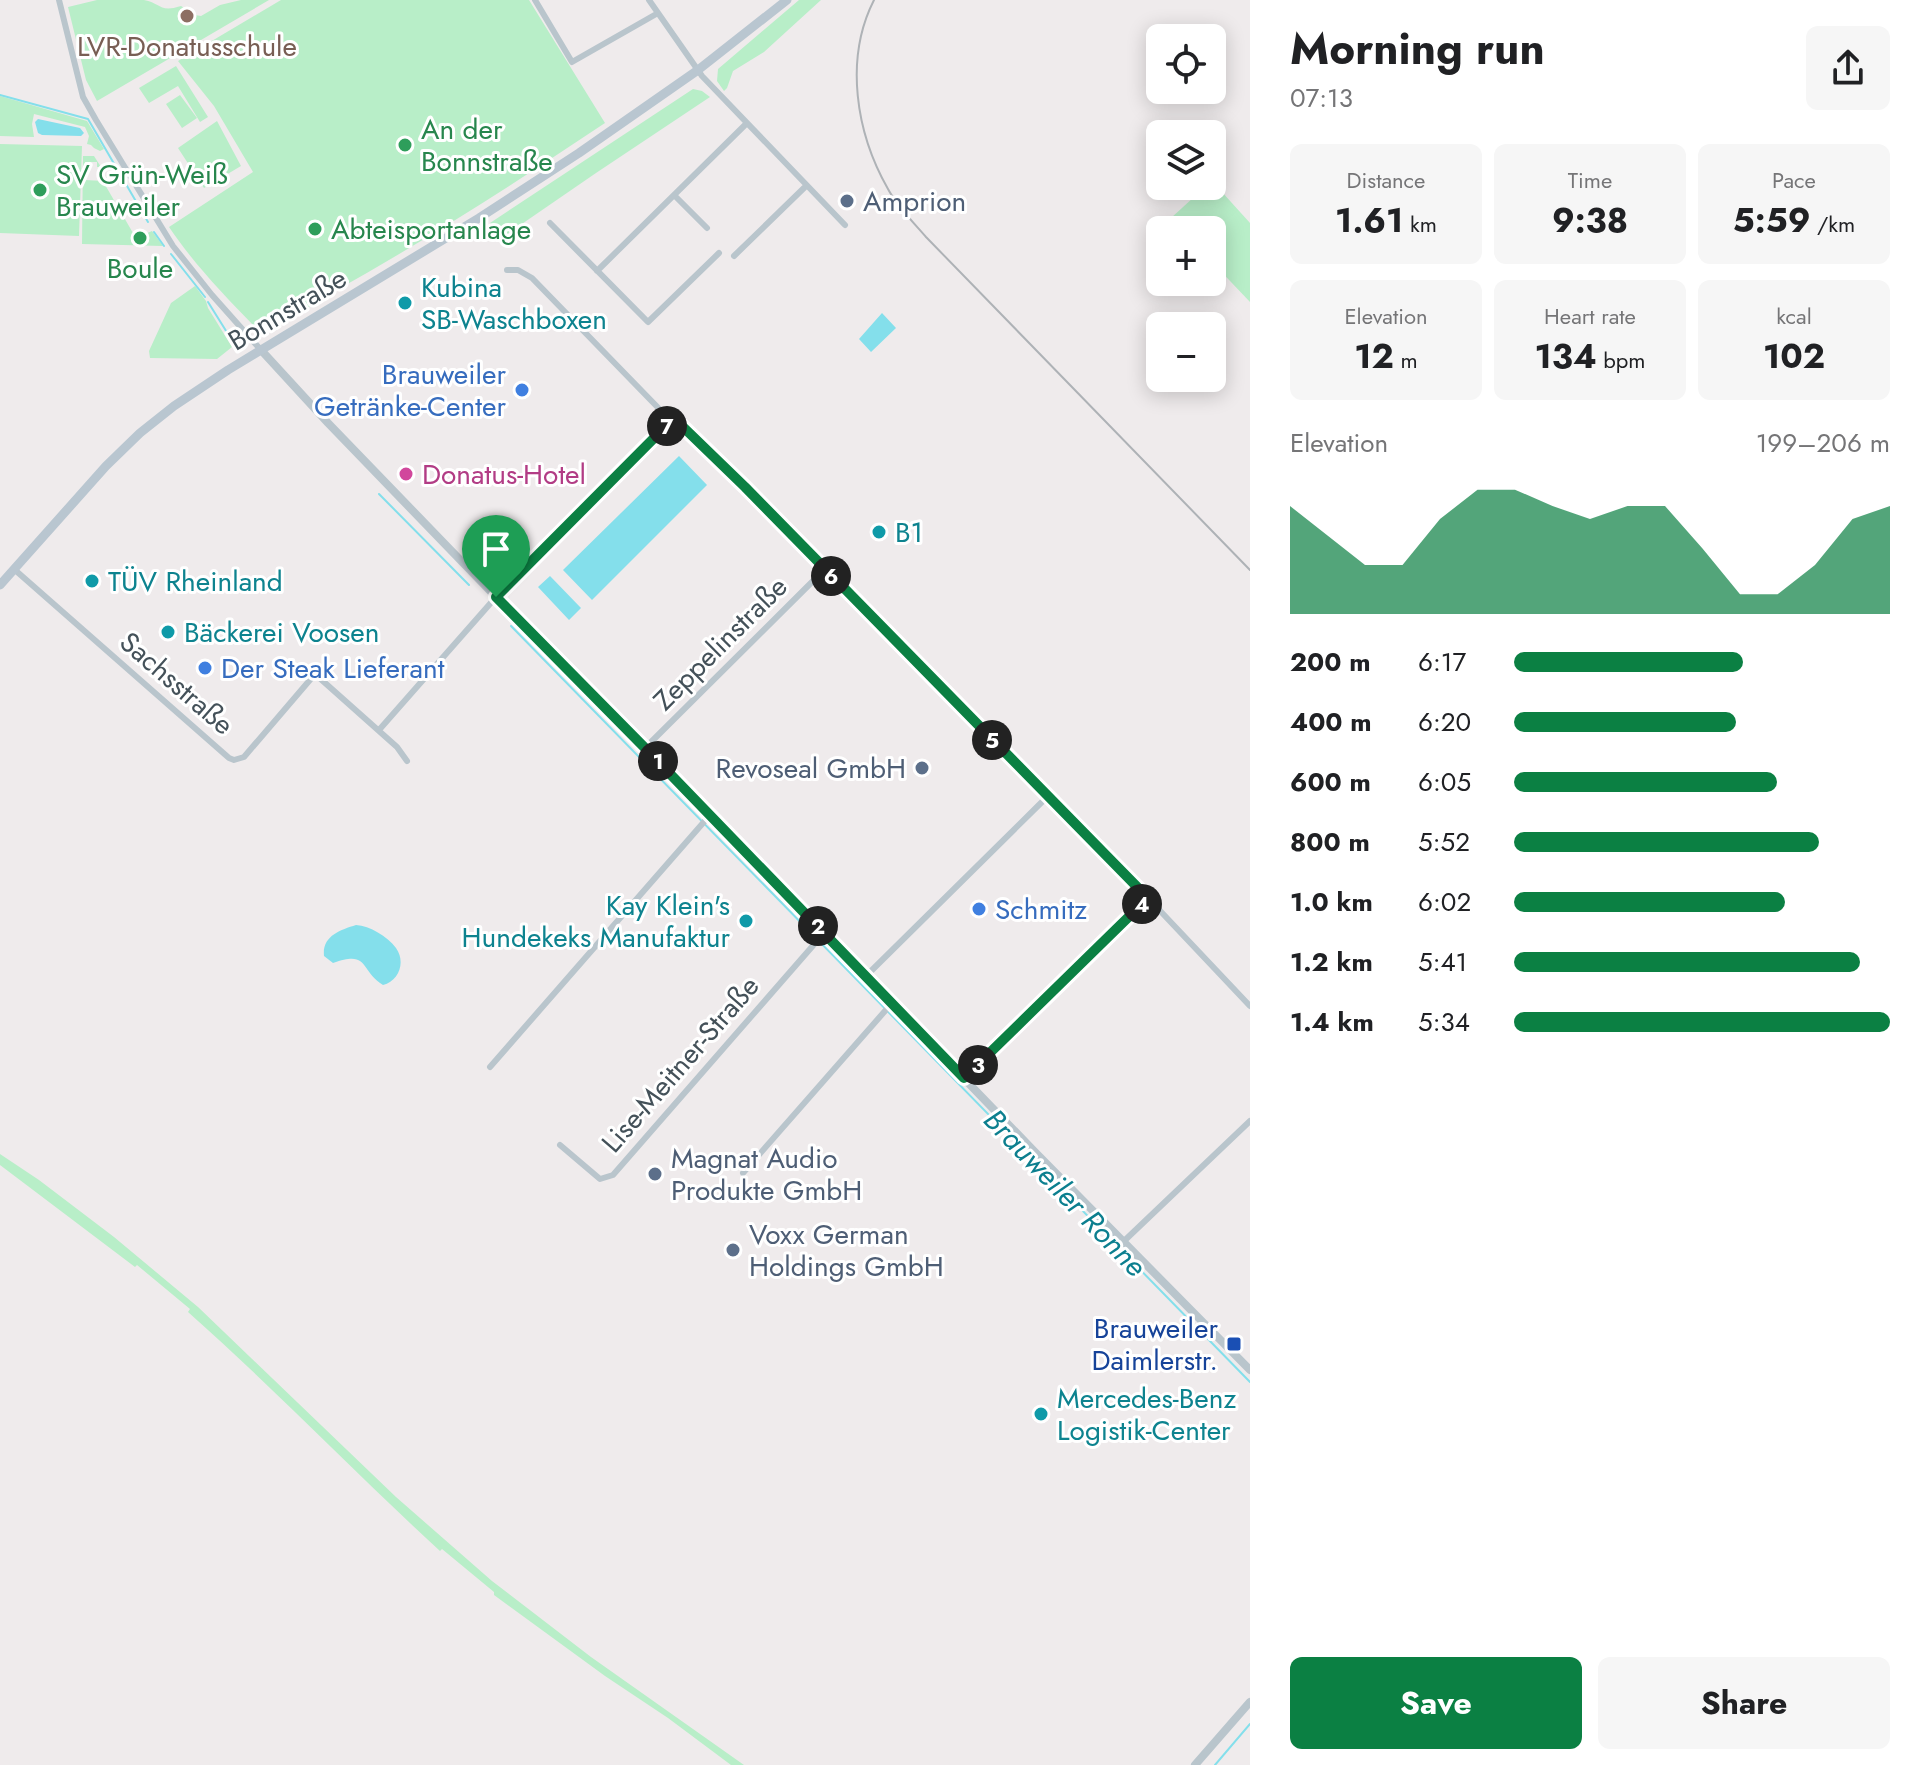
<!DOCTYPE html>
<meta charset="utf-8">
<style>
:root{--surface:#fff;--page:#f6f6f6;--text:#202124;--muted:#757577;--accent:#0b8043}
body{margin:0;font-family:Jost,sans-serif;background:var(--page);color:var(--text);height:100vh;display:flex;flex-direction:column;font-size:30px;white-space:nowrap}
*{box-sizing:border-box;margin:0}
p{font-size:26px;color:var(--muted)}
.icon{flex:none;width:44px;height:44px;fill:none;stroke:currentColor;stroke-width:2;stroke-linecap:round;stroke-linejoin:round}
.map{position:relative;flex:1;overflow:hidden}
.side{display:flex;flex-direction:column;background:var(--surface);width:680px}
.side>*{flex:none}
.controls{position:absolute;left:1146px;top:24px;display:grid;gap:16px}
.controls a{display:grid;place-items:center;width:80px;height:80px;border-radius:12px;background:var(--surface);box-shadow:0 4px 20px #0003;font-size:40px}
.pin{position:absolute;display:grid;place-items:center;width:68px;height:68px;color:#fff;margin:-82px -34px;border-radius:50% 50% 50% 0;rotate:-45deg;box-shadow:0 0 8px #0007}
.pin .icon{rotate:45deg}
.km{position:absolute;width:40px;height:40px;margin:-20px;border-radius:50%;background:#222;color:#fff;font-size:22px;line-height:40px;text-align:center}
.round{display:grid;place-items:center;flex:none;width:84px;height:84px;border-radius:12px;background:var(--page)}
.overview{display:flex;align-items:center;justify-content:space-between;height:136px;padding:0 40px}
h1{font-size:44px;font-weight:700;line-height:60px}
.metrics{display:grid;grid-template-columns:repeat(3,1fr);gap:12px;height:136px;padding:8px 40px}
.metrics div{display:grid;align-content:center;border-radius:12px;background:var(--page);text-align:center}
.metrics b{font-size:34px;font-weight:700}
.metrics small{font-size:22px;font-weight:400}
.metrics p{font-size:22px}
.chart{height:224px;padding:16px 40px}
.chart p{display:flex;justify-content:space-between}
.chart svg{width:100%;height:144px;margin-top:8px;fill:var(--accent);opacity:.7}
.button{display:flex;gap:16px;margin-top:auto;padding:16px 40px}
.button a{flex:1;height:92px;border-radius:12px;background:var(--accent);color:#fff;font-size:32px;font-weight:700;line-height:92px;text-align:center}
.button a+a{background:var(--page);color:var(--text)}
ul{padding:0 40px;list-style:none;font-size:26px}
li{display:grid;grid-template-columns:128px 96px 1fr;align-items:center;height:60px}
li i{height:20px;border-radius:10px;background:var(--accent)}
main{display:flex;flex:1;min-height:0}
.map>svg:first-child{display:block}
.green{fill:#b8eec8}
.water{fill:#84dfeb}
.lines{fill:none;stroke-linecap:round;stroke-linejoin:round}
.stream{stroke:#84dfeb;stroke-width:2}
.minor{stroke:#b9c5cc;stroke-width:6}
.tertiary{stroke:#b9c5cc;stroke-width:8}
.secondary{stroke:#b9c6d0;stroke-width:9}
.rail{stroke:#aeb2b6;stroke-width:2}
.route-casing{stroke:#fff;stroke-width:16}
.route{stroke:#0b8043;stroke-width:10}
.education-dot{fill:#8d6e63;stroke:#fff;stroke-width:3}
.leisure-dot{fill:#2e9e5b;stroke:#fff;stroke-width:3}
.service-dot{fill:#5c6f8a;stroke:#fff;stroke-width:3}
.culture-dot{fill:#0f9aa8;stroke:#fff;stroke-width:3}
.shop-dot{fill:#3f7fe0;stroke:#fff;stroke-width:3}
.hotel-dot{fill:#d1479c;stroke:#fff;stroke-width:3}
.transit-dot{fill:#1a4fb4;stroke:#fff;stroke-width:3}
.labels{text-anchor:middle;stroke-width:6;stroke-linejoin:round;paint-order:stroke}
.education-label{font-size:28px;fill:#785e54;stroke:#fff}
.leisure-label{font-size:28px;fill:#27864d;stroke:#fff;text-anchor:start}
.service-label{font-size:28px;fill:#4e5e75;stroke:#fff;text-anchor:start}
.culture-label{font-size:28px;fill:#0d838f;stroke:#fff;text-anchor:start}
.street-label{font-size:28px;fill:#445159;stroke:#fff}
.shop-label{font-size:28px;fill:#366cbe;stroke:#fff;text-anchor:start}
.hotel-label{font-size:28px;fill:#b23c85;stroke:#fff;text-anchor:start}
.transit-label{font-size:28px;fill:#164399;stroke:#fff;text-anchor:end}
.water-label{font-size:30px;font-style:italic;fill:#0c7f8f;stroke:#fff}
</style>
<main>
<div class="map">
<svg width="1250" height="1765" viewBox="0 0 1250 1765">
<rect width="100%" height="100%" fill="#efebec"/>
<!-- green -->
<path class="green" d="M97 0C112 0 129 0 144 0 161 3 159 13 181 6L195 15 201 16 220 5 241 0H269L97 101 86 80 68 7Z
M281 0H529L605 123C517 182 428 239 335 291 314 303 284 325 259 329L254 326C223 294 194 264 169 227L253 172 214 106 178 61Z
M799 0H821L764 52 733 71 727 88 724 91 717 81 718 69Z
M176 66 208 117 200 122 178 86 149 103 139 88Z
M693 89 702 91 710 97 596 173 503 237 490 223Z
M180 95 197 118 182 128 166 104Z
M0 96 87 121 104 149 100 151 94 148 91 145 87 144 89 136 85 127 34 114 32 124 34 137 0 136Z
M217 121 241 166 204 188 178 148Z
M0 144 82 146 79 236 0 233Z
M83 156H94L101 167H97V162H85V180L104 181 105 177 108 178 109 180 104 183 133 233 138 230 145 234 152 231 163 246 82 244Z
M1212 181 1250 223V302L1212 262V230H1182L1171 218 1206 186H1212Z
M195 286 206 301 208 308 232 347 217 359 150 358 149 351 171 303Z
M0 1154 39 1180 114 1237 198 1307 396 1497 492 1581 591 1657 744 1765H731L668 1718 605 1676 494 1595V1592L442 1549 440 1551C355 1473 275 1389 188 1312L190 1309 137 1265 135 1267 0 1165Z"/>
<!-- water -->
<path class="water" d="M38 119 80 128 84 133 81 136 42 135 38 133 35 122Z
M882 313 896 328 871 352 859 339Z
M679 456 707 485 592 600 563 570Z
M550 576 581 608 569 620 538 587Z
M356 925C370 926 387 936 396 948 406 962 399 981 383 985 359 970 370 950 333 963L324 956C322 936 340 930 356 925Z"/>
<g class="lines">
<!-- stream -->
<path class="stream" d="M0 95 88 119 148 222
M154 232 164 246
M171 254 205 297
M208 302 233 342
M379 494 469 585
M511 626 1250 1382
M1215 1765 1250 1724"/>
<!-- minor -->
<path class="minor" d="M59 0 83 97 96 120 173 246 212 295 261 350
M535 0 572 62 658 13
M649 0 702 76 845 225
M674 195 707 228
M550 223 648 322 719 253
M734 256 806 186
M507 270H518L532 278 671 421 681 425 745 487 1148 898 1250 1006
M597 271 746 124
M15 570 229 758 234 760 244 757 315 674 397 747 407 761
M379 730 496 597 671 421
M645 748 825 569
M866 976 1048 796
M490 1067 710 815
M964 1078 1148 898
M560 1145 600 1179 613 1175 824 933
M743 1173 892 1003
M1123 1242 1250 1121"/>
<!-- tertiary -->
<path class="tertiary" d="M261 350 328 423 496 597 645 748 1034 1151 1250 1370
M1195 1765 1250 1702"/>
<!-- secondary -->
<path class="secondary" d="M0 585 106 466 140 433 174 406 228 370 479 218 579 153 698 70 787 0"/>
<!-- rail -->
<path class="rail" d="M874 0C844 59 856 133 888 189 897 206 913 222 926 237L1250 570"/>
</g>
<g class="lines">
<!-- route casing -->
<g class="route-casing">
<path id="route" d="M671 421 681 425 745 487 1148 898 964 1078 645 748 496 597Z"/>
</g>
<!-- route -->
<use href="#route" class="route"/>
</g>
<!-- markers -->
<circle class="education-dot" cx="187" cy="16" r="8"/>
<g class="leisure-dot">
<circle cx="405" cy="145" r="8"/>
<circle cx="40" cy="190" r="8"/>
<circle cx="315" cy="229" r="8"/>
<circle cx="140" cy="238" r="8"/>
</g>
<g class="service-dot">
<circle cx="847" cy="201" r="8"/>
<circle cx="922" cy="768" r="8"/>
<circle cx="655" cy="1174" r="8"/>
<circle cx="733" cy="1250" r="8"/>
</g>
<g class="culture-dot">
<circle cx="405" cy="303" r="8"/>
<circle cx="879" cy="532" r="8"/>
<circle cx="92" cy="581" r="8"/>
<circle cx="168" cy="632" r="8"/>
<circle cx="746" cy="921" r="8"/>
<circle cx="1041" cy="1414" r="8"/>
</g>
<g class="shop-dot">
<circle cx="522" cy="390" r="8"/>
<circle cx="205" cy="668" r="8"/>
<circle cx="979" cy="909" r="8"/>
</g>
<circle class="hotel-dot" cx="406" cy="474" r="8"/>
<rect class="transit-dot" x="1226" y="1336" width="16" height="16" rx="4"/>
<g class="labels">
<!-- education labels -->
<g class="education-label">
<text x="187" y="56">LVR-Donatusschule</text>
</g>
<!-- leisure labels -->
<g class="leisure-label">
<text x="421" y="139">An der<tspan x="421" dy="32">Bonnstraße</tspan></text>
<text x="56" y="184">SV Grün-Weiß<tspan x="56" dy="32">Brauweiler</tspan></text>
<text x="331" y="239">Abteisportanlage</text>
<text x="140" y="278" text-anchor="middle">Boule</text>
</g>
<!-- service labels -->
<g class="service-label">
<text x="863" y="211">Amprion</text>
<text x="906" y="778" text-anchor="end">Revoseal GmbH</text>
<text x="671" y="1168">Magnat Audio<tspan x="671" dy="32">Produkte GmbH</tspan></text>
<text x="749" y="1244">Voxx German<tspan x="749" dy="32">Holdings GmbH</tspan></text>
</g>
<!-- culture labels -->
<g class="culture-label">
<text x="421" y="297">Kubina<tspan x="421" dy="32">SB-Waschboxen</tspan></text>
<text x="895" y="542">B1</text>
<text x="108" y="591">TÜV Rheinland</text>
<text x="184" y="642">Bäckerei Voosen</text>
<text x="730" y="915" text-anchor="end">Kay Klein's<tspan x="730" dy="32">Hundekeks Manufaktur</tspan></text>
<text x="1057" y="1408">Mercedes-Benz<tspan x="1057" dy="32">Logistik-Center</tspan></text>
</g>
<!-- street labels -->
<g class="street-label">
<text transform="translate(287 309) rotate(-31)" y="10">Bonnstraße</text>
<text transform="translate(720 643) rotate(-45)" y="10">Zeppelinstraße</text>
<text transform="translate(177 683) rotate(41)" y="10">Sachsstraße</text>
<text transform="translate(680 1064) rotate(-49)" y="10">Lise-Meitner-Straße</text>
</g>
<!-- shop labels -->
<g class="shop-label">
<text x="506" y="384" text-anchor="end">Brauweiler<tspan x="506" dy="32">Getränke-Center</tspan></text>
<text x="221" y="678">Der Steak Lieferant</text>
<text x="995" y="919">Schmitz</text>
</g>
<!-- hotel labels -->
<g class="hotel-label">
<text x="422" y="484">Donatus-Hotel</text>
</g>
<!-- transit labels -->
<g class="transit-label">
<text x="1218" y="1338">Brauweiler<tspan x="1218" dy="32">Daimlerstr.</tspan></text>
</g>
<!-- water labels -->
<g class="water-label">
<text transform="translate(1065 1193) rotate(46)" y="10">Brauweiler Ronne</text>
</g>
</g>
</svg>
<div class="controls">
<a><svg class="icon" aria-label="locate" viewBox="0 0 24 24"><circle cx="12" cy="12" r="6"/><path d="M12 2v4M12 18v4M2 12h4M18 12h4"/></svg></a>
<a><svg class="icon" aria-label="layers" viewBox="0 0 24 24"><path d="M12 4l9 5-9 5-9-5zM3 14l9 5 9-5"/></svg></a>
<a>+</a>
<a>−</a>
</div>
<div class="pin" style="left:496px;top:597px;background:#1e9e55"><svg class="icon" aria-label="arrive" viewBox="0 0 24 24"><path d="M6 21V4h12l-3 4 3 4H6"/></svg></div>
<b class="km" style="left:658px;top:761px">1</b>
<b class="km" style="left:818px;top:926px">2</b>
<b class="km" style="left:978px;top:1065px">3</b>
<b class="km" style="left:1142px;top:904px">4</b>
<b class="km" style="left:992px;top:740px">5</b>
<b class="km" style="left:831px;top:576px">6</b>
<b class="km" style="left:667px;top:426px">7</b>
</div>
<section class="side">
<div class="overview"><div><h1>Morning run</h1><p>07:13</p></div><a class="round"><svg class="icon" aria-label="share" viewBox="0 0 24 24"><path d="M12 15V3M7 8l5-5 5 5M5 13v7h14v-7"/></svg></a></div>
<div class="metrics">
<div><p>Distance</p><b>1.61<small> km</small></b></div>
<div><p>Time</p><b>9:38</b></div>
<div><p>Pace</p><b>5:59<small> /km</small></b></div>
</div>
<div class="metrics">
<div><p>Elevation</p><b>12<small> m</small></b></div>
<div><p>Heart rate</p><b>134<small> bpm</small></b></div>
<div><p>kcal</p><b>102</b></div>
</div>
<div class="chart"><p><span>Elevation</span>199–206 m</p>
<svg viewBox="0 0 160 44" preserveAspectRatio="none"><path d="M0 44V11L10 20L20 29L30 29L40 15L50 6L60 6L70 11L80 15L90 11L100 11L110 24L120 38L130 38L140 29L150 15L160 11V44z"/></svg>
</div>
<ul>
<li><b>200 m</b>6:17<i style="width:61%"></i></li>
<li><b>400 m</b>6:20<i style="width:59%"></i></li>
<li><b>600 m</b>6:05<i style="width:70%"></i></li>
<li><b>800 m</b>5:52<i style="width:81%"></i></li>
<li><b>1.0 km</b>6:02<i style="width:72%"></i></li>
<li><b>1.2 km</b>5:41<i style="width:92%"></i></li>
<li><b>1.4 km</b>5:34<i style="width:100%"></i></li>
</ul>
<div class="button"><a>Save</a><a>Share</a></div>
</section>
</main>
